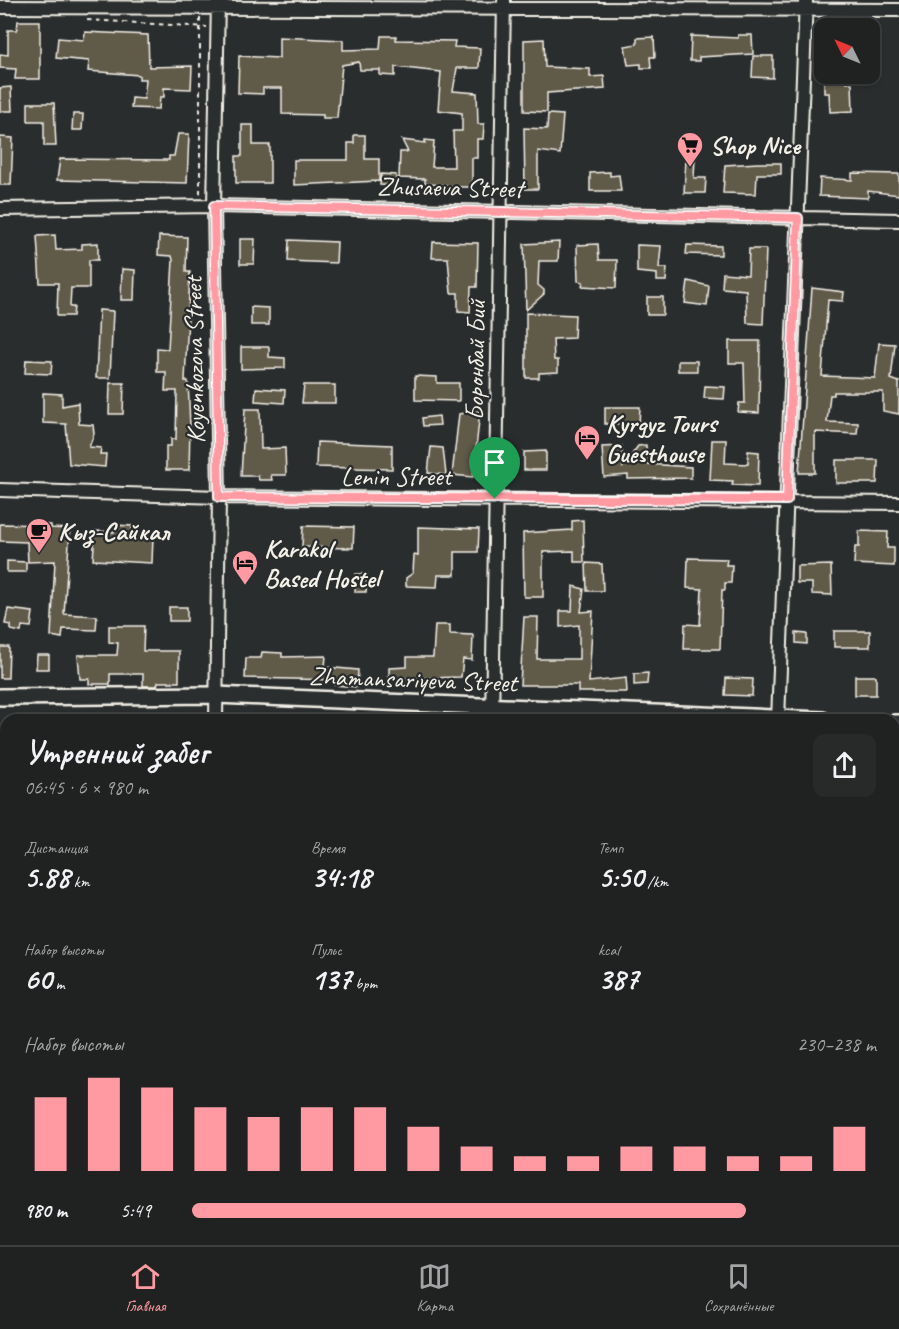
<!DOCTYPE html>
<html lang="ru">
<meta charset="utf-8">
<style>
:root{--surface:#202222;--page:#282a2a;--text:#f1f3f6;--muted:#a2a4a5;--line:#3d3f40;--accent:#ff9aa2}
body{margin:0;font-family:Caveat,sans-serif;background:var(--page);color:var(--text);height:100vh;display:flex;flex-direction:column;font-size:22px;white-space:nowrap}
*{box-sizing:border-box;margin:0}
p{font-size:20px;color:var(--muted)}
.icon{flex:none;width:33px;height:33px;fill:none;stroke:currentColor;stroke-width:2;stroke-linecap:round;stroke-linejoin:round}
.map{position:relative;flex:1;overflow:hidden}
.side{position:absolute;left:0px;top:714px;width:900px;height:531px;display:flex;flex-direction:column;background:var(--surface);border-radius:18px 18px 0 0;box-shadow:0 2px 4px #0004,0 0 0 2px var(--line)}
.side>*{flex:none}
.needle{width:39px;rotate:313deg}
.fabs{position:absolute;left:814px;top:18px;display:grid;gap:12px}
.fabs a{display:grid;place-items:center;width:66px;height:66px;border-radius:12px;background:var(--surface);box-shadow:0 2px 4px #0004,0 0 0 2px var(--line);font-size:30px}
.pin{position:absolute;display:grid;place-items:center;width:51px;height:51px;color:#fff;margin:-62px -26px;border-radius:50% 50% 50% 0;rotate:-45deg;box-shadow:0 0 6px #0007}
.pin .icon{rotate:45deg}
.round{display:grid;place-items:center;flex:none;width:63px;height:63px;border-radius:12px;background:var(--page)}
.head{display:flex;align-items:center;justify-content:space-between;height:102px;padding:0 24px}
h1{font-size:33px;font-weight:700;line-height:45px}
.stats{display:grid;grid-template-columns:repeat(3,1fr);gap:9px;height:102px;padding:6px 24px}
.stats div{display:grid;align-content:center}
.stats b{font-size:30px;font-weight:700}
.stats small{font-size:16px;font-weight:400}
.stats p{font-size:16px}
.chart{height:168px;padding:12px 24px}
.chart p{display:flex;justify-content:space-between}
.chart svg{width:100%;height:108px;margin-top:6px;stroke:var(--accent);stroke-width:6}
ul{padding:0 24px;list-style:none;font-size:20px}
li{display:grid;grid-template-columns:96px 72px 1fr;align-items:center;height:45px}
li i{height:15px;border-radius:8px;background:var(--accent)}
.tab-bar{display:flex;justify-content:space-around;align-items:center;height:84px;border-top:2px solid var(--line);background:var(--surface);font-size:16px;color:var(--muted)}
.tab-bar a{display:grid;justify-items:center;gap:3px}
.tab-bar .on{color:var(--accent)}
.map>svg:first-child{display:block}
.green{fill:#62684e;stroke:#abac9b;stroke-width:1.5}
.building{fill:#615a4a;stroke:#f4f1e8;stroke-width:1.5}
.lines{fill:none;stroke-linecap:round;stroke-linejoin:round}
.minor-casing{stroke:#f4f1e8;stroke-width:16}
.major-casing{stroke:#f4f1e8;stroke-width:20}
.path{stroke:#f4f1e8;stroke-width:2;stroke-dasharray:4.5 4.5;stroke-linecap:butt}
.minor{stroke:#2a2d2e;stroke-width:12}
.major{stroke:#2a2d2e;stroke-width:15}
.route-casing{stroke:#fff;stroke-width:12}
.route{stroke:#ff9aa2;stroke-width:8}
.labels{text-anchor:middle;stroke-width:4.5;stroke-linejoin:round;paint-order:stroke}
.poi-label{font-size:26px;font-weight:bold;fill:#f4f1e8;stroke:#2a2d2e;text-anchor:start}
.street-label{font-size:26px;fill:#f4f1e8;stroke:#2a2d2e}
</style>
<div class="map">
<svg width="899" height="1245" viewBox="0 0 899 1245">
<rect width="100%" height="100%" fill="#2a2d2e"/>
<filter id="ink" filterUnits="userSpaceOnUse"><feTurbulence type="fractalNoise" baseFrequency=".0167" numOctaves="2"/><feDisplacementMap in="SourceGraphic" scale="12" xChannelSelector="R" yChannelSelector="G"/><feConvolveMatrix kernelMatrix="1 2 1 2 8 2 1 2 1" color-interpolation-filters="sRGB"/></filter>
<g filter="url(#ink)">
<!-- green -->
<path class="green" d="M0 980H6V1239H183V1245H0Z"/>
<!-- building -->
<path class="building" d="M18 21H40V79H15L16 69 0 68V54L8 55V30H17Z
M85 32 148 35 149 67 192 66 191 89 164 88V97H160L159 109 131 108 132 98 144 99 146 79H139V75L88 71 89 61 56 58 58 38 84 40Z
M738 35H752L753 54 699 57V61H690L691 36 738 38Z
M381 36H396V40L455 41 454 47 480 48 479 68H457L453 91 477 93 478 124H484L483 139H477V158H472V187H446V185L425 184V179L399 178 400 152H408L402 140 425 143V140L434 141 432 167H454L453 131H462V113L438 110 441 72 395 67V76L380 75V70H360L359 62 342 65 337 118H323V115L282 114V88H263V94L238 93 239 56 279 58V37L343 40V50L380 49Z
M654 37 655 57H650L651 68H641V64L628 65 625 46 637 44V38Z
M544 39 545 67 590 69V77L604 76 605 89 547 93V112L524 111V40Z
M753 56H773V78L752 77Z
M824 74H847V83H852L853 111 830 112 829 93H824Z
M11 87 12 111H0V88Z
M28 103H54L56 146H44V121H28Z
M73 114H83L82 130H72Z
M548 114 563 115 560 154 538 151V189H525L524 128 547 129Z
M242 125H253V145H270V183H236V156H242Z
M178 134H189L187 183 57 180 60 159 169 160V156H174Z
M354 135H365V159H379V181L294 185V160H348V143H354Z
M0 137 13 138 11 185H0Z
M686 157H695L694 178H706L705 193H684Z
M758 163H781V174H757L756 194 723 193 725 165Z
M610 172V176L619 175 621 191H590V173Z
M852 173 899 174V195L868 191V198L819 196 820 178 852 180Z
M381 174 396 175V186L380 185Z
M55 235 56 250 82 249V244L98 243V260H89V288H71L70 307H74L73 316H57L58 283H40L37 236Z
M159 236 187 237 186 272H190L185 381H188L190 426 189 470H166V446H171V439H176L177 391H165L166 372H157V348L168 349 173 260 172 256 158 255Z
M240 239H255L254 264H240Z
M289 240 337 242 336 263 288 261Z
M433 242 478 243 477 287H471L470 312 458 311V293H451L448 258H432Z
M559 242 558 261H539L538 285 544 290V294L526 310 524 244Z
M598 244 599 260H617L616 288 582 286 583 282 578 281 577 245Z
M637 245 661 246 659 268H667L666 281H657V274L637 272Z
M687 245 721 246V255L686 254Z
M749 249H766L763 324 747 323 746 290 722 288 723 273 748 275Z
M122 269 135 270 134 300H121Z
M688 281 709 286 707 306 685 303Z
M812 288 844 292 843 301 828 300 822 376 875 378 879 343 895 344 891 379 899 382V414L883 411V392H834V395H830L827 422 858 423 857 434 815 432V473H799Z
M647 297H663V315H647Z
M251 307 269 308V325H251Z
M99 310 113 311 110 378H96Z
M526 313 575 315 574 338 553 339 554 360H558V372L539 373V378H526Z
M729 341H760L759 413 738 412 739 403H745L744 363H729Z
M241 347H269V357L285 358V368L241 369Z
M26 360 52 361 51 374 25 373Z
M678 361H697V371H678Z
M415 376 437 377V383H459V401L415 400Z
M110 383H124L123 414H109Z
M304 385H335V403H302Z
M705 386 725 387 724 399 704 398Z
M256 388 285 390 284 403 255 401Z
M43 393 62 394V406L78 403 79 424 93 425 94 434 89 447 101 448 100 454H106L105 467 69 464 66 424 43 423Z
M605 407H640L639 424H605Z
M245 409H260L261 449 285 448 286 475H271L272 480H259L258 476H241Z
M480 411 473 477 452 475 459 414Z
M439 416 440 425 423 426 422 418Z
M712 440H726L725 463 748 464V451L759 452 758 486 732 485 733 481 710 480Z
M317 442 392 445V469L316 467Z
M646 445 647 464 691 467V478L628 479V475L604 477 602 447 622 446 623 467 638 446Z
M431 447 443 448 446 475 428 473Z
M546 451V470H524V452Z
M836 460H878L877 483H836Z
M583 520 584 562H574V551L543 552V597H524L523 533 572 530V521Z
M0 524 51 525V528L70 529 64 614 97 616 96 630 63 629 62 638 51 636 55 561 28 562 27 542 0 541Z
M114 525 132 526V535L153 536 152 563 93 560 95 531 114 532Z
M303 526 354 527 353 548 302 547Z
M418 527 479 529 478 552H455V575H438L437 587 406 586V578L413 573 414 555 418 556Z
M859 531 888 532 887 548H894V566L854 564 855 547H859Z
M688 558 727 559 726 565H732L731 583H725V590H722L720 649H684L685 624 700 625 702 589 687 588Z
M7 561 26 562V572H7Z
M586 563 602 564 603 591H587Z
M831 565 832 595 812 594V583H797V566Z
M356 574H367L366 592H355Z
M573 586 584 589 581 612 593 611 589 682 626 678 627 692H578V685H520L524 617H538L537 659H579V625L560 627V611H572Z
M169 607H187V621H169Z
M8 609 33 612 31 627 22 626 21 632 11 630V625L5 624Z
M435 625H450V634L473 635 472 660 463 659 461 677 389 679V668L407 667V657H433Z
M109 626H144L143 651H179V682H158L157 686H143V674H110V684H89V679H80L78 655H117L118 643 109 642Z
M834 631H870V647H834Z
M796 633 807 634V644L796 643Z
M0 647H9L8 678H0Z
M262 652 282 653V657L326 656 325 667 358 670 357 687 335 685 336 680 245 678 246 658H261Z
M37 655H49V669H36Z
M648 673 647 684 634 685V674Z
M855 676H876V695H855Z
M726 678 753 679 752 696 725 695Z"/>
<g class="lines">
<!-- minor casing -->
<g class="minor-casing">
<path id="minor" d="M0 7 899 10
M0 209 214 206 899 220
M0 490 219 497 899 503
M216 720 219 497 214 206 218 1
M492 720 504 1
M778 720 806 0
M0 965H6
M894 980H899
M894 1215H899
M214 1245V1239
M481 1245V1239
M757 1245V1239"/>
</g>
<!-- major casing -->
<g class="major-casing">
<path id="major" d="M0 697 216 695 823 720
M894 723H899"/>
</g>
<!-- path -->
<path class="path" d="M200 18V195
M87 20 207 27"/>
<!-- minor -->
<use href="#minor" class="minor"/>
<!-- major -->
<use href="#major" class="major"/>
</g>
</g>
<g class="lines" filter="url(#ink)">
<!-- route casing -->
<g class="route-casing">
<path id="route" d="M214 206 798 218 787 500 219 497Z"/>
</g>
<!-- route -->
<use href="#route" class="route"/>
</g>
<!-- icons -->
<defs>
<g id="supermarket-pin" transform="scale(1.35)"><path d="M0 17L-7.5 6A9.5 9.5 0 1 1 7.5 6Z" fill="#ff9aa2" stroke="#2a2d2e"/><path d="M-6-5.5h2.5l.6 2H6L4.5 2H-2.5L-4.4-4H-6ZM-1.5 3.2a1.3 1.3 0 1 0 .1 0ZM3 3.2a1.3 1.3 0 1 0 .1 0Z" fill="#111"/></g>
<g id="hotel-pin" transform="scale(1.35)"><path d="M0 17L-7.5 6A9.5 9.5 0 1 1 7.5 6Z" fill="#ff9aa2" stroke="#2a2d2e"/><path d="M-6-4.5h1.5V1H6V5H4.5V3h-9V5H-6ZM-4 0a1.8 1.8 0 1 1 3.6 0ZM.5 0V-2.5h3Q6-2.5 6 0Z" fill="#111"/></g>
<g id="cafe-pin" transform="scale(1.35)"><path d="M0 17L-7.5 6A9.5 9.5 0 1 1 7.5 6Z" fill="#ff9aa2" stroke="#2a2d2e"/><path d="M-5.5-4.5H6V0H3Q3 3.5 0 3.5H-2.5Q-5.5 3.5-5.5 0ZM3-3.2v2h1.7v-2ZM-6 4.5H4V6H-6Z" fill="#111"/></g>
</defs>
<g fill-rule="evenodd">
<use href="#supermarket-pin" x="690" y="145"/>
<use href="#hotel-pin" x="587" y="438"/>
<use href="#cafe-pin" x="39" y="531"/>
<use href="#hotel-pin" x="245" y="563"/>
</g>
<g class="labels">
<!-- poi labels -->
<g class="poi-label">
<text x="710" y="154">Shop Nice</text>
<text x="606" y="432">Kyrgyz Tours<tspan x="606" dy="30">Guesthouse</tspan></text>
<text x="58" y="540">Кыз-Сайкал</text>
<text x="264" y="557">Karakol<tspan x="264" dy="30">Based Hostel</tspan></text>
</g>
<!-- street labels -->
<g class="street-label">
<text transform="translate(450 187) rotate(1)" y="9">Zhusaeva Street</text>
<text transform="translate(194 360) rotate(-91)" y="9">Koyenkozova Street</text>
<text transform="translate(475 360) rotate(-89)" y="9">Боронбай Бий</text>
<text x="396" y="485">Lenin Street</text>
<text transform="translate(413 679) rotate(2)" y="9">Zhamansariyeva Street</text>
</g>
</g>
</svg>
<div class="fabs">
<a><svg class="needle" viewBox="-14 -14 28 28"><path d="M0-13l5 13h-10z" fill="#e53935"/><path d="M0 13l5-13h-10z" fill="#a2a4a5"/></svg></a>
</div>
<div class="pin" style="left:495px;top:499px;background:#1e9e55"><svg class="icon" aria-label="arrive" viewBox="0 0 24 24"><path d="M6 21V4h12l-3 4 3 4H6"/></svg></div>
<section class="side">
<div class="head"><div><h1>Утренний забег</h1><p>06:45 · 6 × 980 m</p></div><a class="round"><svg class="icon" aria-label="share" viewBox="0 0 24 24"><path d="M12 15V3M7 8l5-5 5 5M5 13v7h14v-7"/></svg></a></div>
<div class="stats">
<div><p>Дистанция</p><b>5.88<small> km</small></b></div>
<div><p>Время</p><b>34:18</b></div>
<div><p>Темп</p><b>5:50<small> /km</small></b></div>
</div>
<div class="stats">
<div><p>Набор высоты</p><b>60<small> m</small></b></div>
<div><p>Пульс</p><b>137<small> bpm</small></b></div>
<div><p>kcal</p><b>387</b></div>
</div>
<div class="chart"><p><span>Набор высоты</span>230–238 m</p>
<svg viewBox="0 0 160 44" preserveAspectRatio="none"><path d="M5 44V14M15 44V6M25 44V10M35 44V18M45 44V22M55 44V18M65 44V18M75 44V26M85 44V34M95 44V38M105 44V38M115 44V34M125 44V34M135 44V38M145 44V38M155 44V26"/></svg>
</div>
<ul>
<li><b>980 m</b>5:49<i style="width:81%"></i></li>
</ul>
</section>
</div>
<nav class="tab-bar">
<a class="on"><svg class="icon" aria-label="home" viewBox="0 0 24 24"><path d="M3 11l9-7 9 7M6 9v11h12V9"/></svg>Главная</a>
<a><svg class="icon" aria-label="map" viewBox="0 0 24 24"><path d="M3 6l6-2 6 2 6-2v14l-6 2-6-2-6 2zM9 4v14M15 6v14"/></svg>Карта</a>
<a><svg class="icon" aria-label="saved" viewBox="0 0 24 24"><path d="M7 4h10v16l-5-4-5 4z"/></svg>Сохранённые</a>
</nav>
